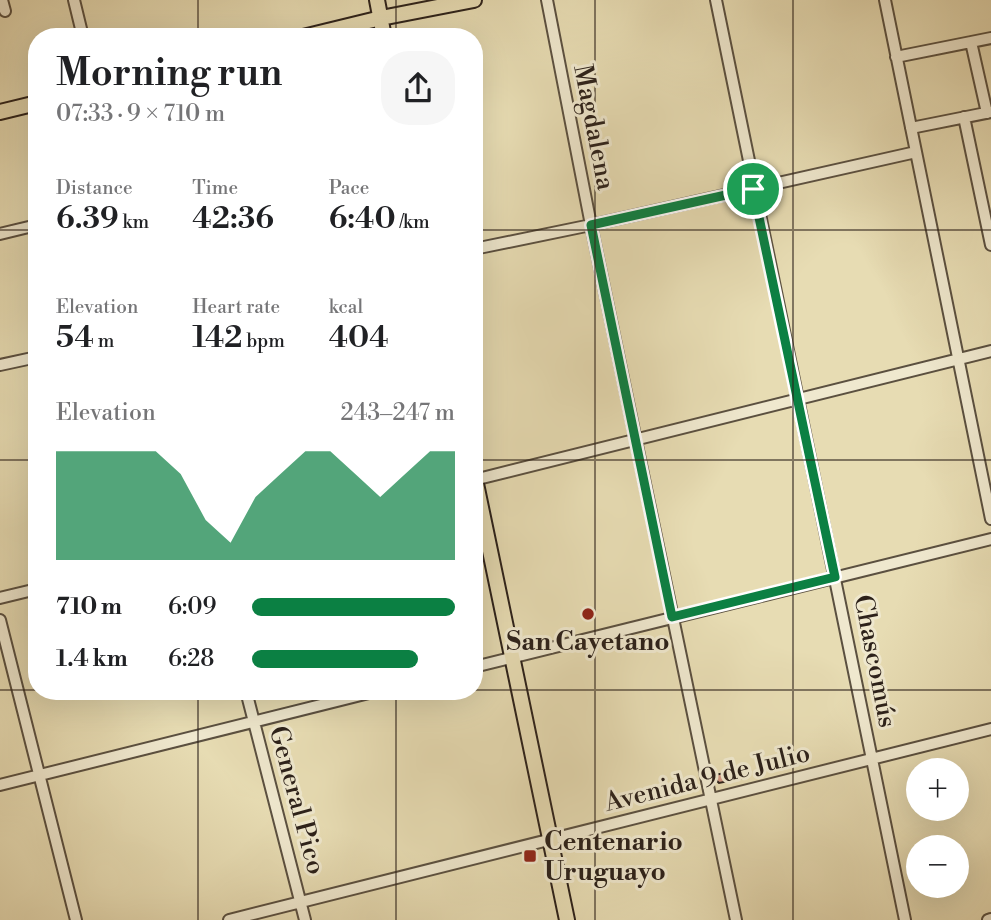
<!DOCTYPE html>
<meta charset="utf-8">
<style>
:root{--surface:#fff;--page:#f6f6f6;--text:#202124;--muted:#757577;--accent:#0b8043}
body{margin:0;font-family:"Libre Bodoni",serif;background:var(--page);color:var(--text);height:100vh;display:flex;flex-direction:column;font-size:26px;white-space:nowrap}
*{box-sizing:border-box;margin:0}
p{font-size:23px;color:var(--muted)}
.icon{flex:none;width:38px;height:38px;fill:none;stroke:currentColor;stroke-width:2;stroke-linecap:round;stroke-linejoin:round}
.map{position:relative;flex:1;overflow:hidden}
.side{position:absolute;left:28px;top:28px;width:455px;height:672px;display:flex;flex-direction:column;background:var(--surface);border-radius:28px;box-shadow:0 7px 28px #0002}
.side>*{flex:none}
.fabs{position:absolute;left:906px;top:758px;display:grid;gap:14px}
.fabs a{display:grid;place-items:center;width:63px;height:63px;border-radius:50%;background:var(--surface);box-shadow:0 7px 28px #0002;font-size:35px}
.pin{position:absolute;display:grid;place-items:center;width:60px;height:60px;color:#fff;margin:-30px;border:4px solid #fff;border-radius:50%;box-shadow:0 2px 7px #0007}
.round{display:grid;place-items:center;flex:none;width:74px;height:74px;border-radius:28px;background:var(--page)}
.headline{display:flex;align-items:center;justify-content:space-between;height:119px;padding:0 28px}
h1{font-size:38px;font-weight:600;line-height:52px}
.stats{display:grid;grid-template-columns:repeat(3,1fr);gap:10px;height:119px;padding:7px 28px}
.stats div{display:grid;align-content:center}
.stats b{font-size:30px;font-weight:600}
.stats small{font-size:19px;font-weight:400}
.stats p{font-size:19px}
.chart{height:196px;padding:14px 28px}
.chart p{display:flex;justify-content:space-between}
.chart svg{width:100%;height:126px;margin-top:7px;fill:var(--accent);opacity:.7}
ul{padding:0 28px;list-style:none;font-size:23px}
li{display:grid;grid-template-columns:112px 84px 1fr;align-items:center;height:52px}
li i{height:18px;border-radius:9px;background:var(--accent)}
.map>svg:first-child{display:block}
.building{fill:#d29681;stroke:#2c211a;stroke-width:2}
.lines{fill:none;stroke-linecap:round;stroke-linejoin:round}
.minor-casing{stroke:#5b5040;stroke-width:14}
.major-casing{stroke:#2c211a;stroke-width:18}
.minor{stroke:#efe8ce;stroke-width:10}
.major{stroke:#e7dcb3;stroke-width:14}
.route-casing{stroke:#fff;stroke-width:14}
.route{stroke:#0b8043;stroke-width:9}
.grid{fill:none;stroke:#2c211a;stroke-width:2;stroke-opacity:0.55}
.poi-dot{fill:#8f2418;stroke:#efe8ce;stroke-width:2.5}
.labels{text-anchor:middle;stroke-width:6;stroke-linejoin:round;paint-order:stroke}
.street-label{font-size:26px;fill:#2c211a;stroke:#efe8ce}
.poi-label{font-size:26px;font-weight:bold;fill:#2c211a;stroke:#efe8ce}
</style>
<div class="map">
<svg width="991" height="920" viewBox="0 0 991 920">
<rect width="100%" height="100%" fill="#e7dcb3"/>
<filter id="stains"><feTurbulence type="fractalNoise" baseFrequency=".00286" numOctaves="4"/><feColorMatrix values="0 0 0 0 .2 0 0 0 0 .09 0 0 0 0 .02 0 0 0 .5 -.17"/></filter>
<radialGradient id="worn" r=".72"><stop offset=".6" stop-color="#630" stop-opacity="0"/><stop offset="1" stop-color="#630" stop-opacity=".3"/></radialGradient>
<!-- building -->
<path class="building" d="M742 770 744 778 719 783 714 778V775Z"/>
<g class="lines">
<!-- minor casing -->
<g class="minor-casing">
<path id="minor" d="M2 0 5 11
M74 0 83 37
M547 0 591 225 736 920
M716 0 905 920
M885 0 991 519
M971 42 987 113
M896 57 991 38
M964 117 991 245
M911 128 991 112
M0 234 37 225
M474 249 591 225 916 152
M0 365 37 357
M474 480 991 351
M0 598 37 589
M0 620 76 920
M474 667 991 539
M246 691 305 920
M0 785 377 691
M229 920 991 729
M988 920 991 919"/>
</g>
<!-- major casing -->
<g class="major-casing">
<path id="major" d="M377 0 384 37
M303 37 381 18 474 0
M0 112 37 103
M474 474 567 920"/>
</g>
<!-- minor -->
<use href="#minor" class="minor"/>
<!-- major -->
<use href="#major" class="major"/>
</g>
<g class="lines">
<!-- route casing -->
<g class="route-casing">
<path id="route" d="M753 189 835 577 672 617 591 225Z"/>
</g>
<!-- route -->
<use href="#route" class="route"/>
</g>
<!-- grid -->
<path class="grid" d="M198 0V37M396 0V37M595 0V920M793 0V920M0 230H37M474 230H991M0 460H37M474 460H991M0 690H37M474 690H991M198 691V920M396 691V920"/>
<!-- markers -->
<g class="poi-dot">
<circle cx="588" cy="614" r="7"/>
<rect x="523" y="849" width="14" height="14" rx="3.5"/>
</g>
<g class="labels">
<!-- street labels -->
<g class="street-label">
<text transform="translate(595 127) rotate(79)" y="9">Magdalena</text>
<text transform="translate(876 661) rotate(79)" y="9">Chascomús</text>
<text transform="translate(707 777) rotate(-14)" y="9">Avenida 9 de Julio</text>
<text transform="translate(298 800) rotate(75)" y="9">General Pico</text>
</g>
<!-- poi labels -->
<g class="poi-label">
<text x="588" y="650">San Cayetano</text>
<text x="544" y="850" text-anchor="start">Centenario<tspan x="544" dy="30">Uruguayo</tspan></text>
</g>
</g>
<rect width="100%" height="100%" filter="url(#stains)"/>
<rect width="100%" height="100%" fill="url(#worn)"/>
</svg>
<div class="fabs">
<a>+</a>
<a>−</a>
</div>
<div class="pin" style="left:753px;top:189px;background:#1e9e55"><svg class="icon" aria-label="arrive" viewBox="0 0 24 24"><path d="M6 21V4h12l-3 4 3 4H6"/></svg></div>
<section class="side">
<div class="headline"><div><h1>Morning run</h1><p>07:33 · 9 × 710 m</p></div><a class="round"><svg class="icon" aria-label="share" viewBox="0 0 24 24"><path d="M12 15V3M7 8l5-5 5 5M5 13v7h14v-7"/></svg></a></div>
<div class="stats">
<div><p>Distance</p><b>6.39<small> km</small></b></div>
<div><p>Time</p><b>42:36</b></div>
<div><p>Pace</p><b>6:40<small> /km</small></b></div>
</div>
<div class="stats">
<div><p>Elevation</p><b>54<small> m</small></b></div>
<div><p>Heart rate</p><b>142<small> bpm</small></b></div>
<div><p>kcal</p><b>404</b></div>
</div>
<div class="chart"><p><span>Elevation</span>243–247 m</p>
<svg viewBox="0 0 160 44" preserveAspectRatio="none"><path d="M0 44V6L10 6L20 6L30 6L40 6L50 14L60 30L70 38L80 22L90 14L100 6L110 6L120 14L130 22L140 14L150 6L160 6V44z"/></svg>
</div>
<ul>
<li><b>710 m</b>6:09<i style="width:100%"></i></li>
<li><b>1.4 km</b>6:28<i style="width:82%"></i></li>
</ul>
</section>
</div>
